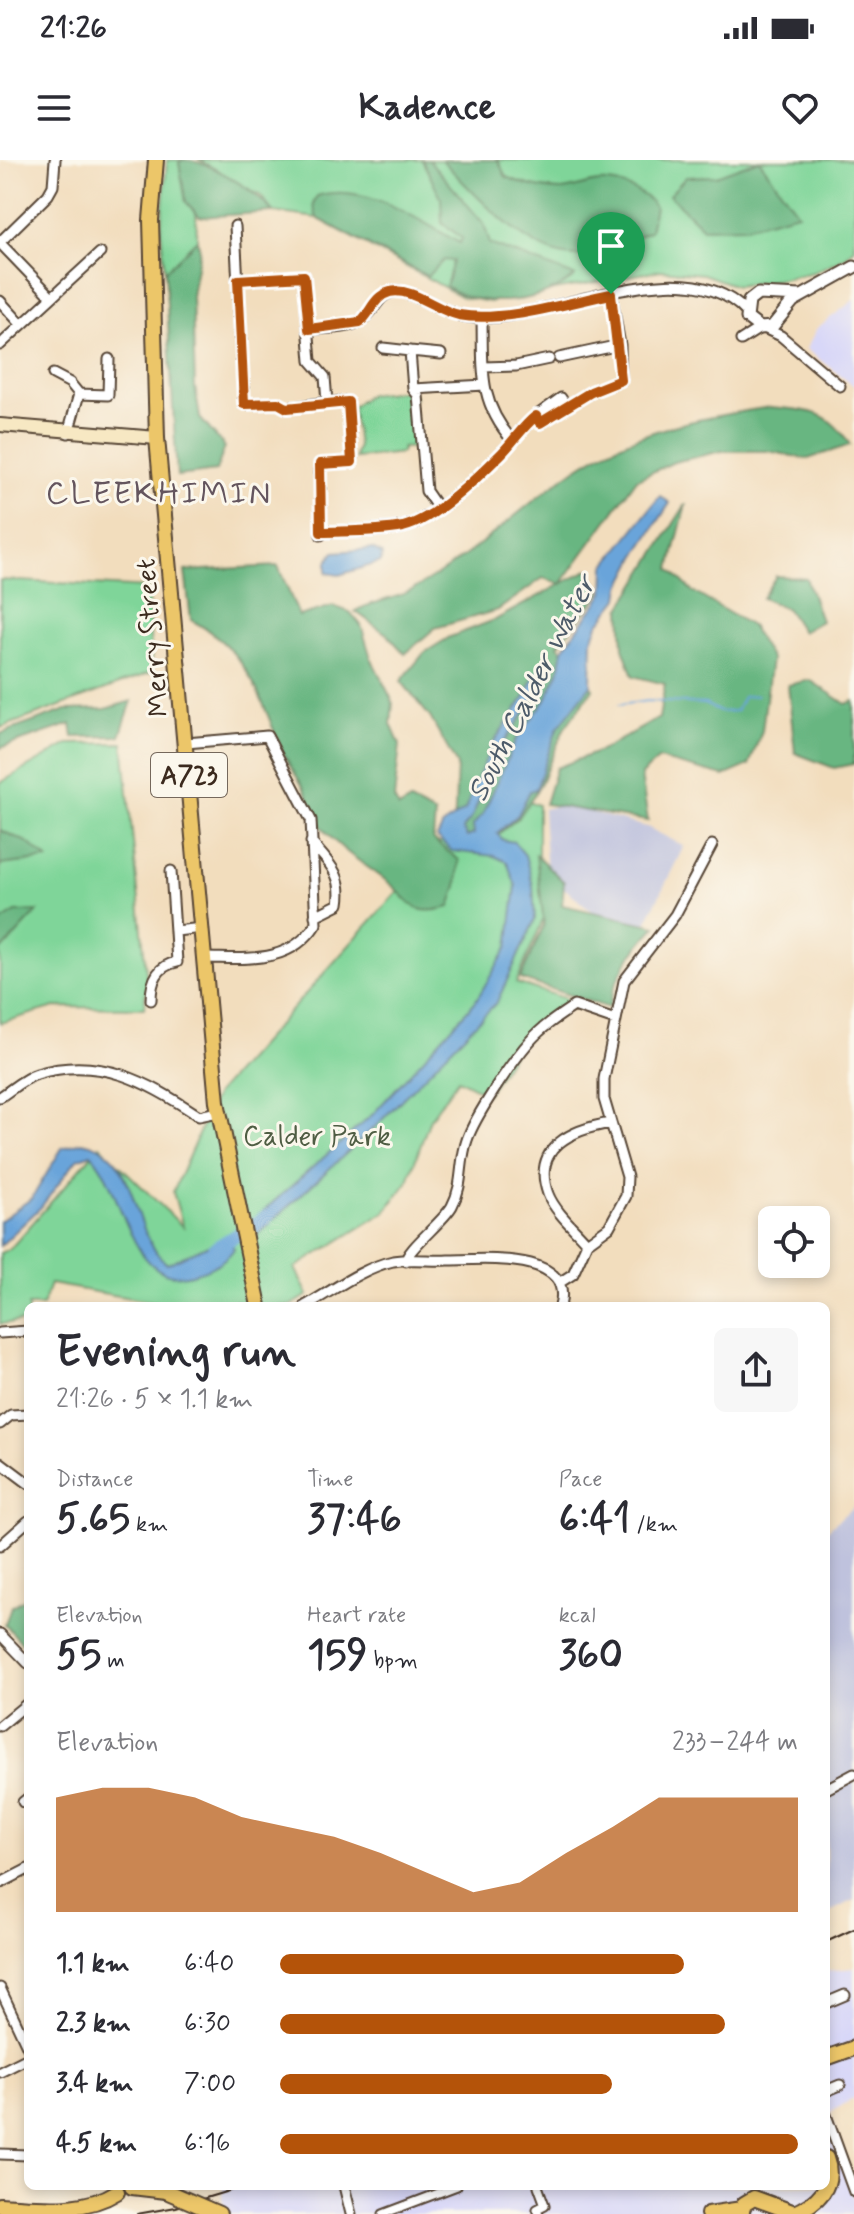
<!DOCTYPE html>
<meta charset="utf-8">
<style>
:root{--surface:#fff;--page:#f7f7f7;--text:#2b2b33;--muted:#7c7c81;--accent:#b45309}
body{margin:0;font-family:Mynerve,sans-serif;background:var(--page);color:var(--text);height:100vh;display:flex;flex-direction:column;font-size:30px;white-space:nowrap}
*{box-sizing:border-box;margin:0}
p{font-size:26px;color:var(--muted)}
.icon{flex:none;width:44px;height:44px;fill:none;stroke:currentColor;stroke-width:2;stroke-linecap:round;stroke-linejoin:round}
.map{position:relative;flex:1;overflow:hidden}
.details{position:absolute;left:24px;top:1142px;width:806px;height:888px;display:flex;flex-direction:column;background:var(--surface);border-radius:12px;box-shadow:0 4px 12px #0003}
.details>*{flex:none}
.buttons{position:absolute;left:758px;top:1046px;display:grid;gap:16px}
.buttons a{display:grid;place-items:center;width:72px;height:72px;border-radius:12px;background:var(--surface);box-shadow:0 4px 12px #0003;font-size:40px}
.pin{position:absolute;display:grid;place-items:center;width:68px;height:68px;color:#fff;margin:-82px -34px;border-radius:50% 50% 50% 0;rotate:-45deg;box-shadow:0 0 8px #0007}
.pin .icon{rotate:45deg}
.round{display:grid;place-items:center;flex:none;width:84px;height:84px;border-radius:12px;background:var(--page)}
.headline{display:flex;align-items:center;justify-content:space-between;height:136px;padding:0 32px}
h1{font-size:44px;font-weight:800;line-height:60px}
.figures{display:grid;grid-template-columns:repeat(3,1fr);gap:12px;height:136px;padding:8px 32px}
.figures div{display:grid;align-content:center}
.figures b{font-size:40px;font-weight:800}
.figures small{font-size:22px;font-weight:400}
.figures p{font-size:22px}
.chart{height:224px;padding:16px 32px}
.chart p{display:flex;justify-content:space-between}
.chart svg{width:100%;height:144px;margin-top:8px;fill:var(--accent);opacity:.7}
ul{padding:0 32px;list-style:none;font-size:26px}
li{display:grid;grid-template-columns:128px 96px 1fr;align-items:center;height:60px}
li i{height:20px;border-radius:10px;background:var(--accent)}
.status{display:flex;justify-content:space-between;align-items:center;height:56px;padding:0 40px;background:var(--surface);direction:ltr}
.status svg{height:22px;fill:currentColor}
header{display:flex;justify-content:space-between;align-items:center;height:104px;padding:0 32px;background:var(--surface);font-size:36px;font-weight:800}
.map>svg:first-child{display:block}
.built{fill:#d8d7f8}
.industrial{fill:#bfc2dd}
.green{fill:#7fd599;stroke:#5d805c;stroke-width:2}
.forest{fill:#67b681;stroke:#517050;stroke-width:2}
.water{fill:#69a4da;stroke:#52677c;stroke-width:2}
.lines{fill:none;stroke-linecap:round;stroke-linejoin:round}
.stream{stroke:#69a4da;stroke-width:2}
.river{stroke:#69a4da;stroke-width:14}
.pedestrian-casing{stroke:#564536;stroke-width:11}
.minor-casing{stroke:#564536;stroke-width:13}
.tertiary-casing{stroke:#564536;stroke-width:15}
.secondary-casing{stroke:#564536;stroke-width:16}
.primary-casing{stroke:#564536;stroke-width:18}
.pedestrian{stroke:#fff;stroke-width:7}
.minor{stroke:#fff;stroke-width:9}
.tertiary{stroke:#fff;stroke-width:11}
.secondary{stroke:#f7e8c3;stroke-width:12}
.primary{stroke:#ecc669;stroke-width:14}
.rail{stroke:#3b2a1e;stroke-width:2}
.primary-bridge-casing{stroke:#564536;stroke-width:18;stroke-linecap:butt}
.primary-bridge{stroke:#ecc669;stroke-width:14}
.route-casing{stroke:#fff;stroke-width:16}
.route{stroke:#b45309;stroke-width:10}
.labels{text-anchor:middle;stroke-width:6;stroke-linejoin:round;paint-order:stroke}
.shield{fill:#fbf7ec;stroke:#75685c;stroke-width:2}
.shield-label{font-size:26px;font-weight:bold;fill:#3b2a1e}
.street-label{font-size:28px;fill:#3b2a1e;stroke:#fbf7ec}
.park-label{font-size:28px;fill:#4f5d43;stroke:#fbf7ec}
.water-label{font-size:30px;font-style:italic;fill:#4d5b69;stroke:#fbf7ec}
.quarter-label{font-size:32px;letter-spacing:2px;fill:#64555e;stroke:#fbf7ec}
</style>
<div class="status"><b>21:26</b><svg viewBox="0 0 49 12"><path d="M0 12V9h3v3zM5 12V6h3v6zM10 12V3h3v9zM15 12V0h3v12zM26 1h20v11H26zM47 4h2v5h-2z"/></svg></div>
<header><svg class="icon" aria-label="menu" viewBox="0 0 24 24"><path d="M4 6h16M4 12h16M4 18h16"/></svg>Kadence<svg class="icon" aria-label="heart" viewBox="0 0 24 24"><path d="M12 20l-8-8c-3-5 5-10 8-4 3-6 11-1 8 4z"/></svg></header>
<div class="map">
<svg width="854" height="2054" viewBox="0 0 854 2054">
<rect width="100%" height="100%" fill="#fbf7ec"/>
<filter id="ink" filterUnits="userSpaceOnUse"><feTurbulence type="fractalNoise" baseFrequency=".0125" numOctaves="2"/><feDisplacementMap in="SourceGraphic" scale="16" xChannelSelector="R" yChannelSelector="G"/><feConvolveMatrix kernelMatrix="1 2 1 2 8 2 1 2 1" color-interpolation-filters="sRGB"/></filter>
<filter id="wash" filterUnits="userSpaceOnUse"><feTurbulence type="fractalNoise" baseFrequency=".006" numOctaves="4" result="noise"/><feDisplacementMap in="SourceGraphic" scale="32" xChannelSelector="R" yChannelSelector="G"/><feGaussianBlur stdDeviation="1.8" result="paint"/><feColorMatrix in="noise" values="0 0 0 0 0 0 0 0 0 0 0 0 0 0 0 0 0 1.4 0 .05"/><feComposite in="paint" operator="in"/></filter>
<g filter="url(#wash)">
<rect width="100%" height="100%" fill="#f2ddbd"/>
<!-- built -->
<path class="built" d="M854 140V226L806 189 817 168Z
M854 1808V1938L830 1953 854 2040V2054H223V2026H826V1811Z"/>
<!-- industrial -->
<path class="industrial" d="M562 645 647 667 684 686 646 763 597 755 547 714 543 649Z
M854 1346V1740L826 1754V1371Z"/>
<!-- green -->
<path class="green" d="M167 0H183L179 3 186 41 196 52 197 80 165 111 161 70Z
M200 0H854V88L846 97 814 112 782 119 736 126 703 114 661 110 490 142 462 137 317 58 273 52 261 36Z
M410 230 415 237 411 242 412 256 416 259 413 270 416 287 402 288V293L355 298 358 285 352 247 368 235Z
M0 420 148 428 152 512 0 568Z
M123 583 147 821 144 848 55 847 0 863V623L68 584Z
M475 618 538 645V707L549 746 516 823 574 841 526 874 487 934 458 919 430 959 408 1021 385 1052 295 1108 308 1135 290 1146H248L237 1141 164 1144 50 1124 42 1146H28V1161L0 1164V1093L10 1089 100 986 183 1067 173 1032 216 934 439 685Z"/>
<!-- forest -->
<path class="forest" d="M183 0C209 0 256 31 273 52L200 57 186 42 179 2Z
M422 0H429L484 64 490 84 575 116C544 143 481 151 446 126L453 101 444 100 427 116 317 58 313 44 317 36C367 21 419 61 460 83L462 78 442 63 441 38Z
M442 0H498L506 17C523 24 543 30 562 30 574 29 587 23 599 22 617 20 646 32 655 47L650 71C627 80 599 96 574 96 528 96 472 31 442 0Z
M759 0 798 53 745 67 703 68 669 35 686 17 716 16Z
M197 80 200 89 192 136 195 227 200 258 225 287 216 311 177 316 165 111Z
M771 247C810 251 828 249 850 285L808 299 768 291H722L674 302 637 319 561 424 588 410 601 432 558 485 593 529 564 569 539 627 519 657 486 684 454 672 457 605 430 557 401 521 424 493 450 477 497 459 561 424 543 418 498 450 435 468 405 494 388 475 355 451C373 441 396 439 412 430 472 397 519 349 574 310 632 270 703 257 771 247Z
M686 344 670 409 692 431 751 466 771 499 762 571 749 605 724 616 659 599 641 615 648 661 545 644 556 608 600 591 659 558 665 524 633 516 623 488 621 448Z
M278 406 299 456 333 446 350 452 361 465 371 498 393 542 391 564 400 585 394 639 399 648 410 641 435 654 433 680 459 700 457 726 450 747C411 758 413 742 388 722 366 705 339 690 322 667 315 658 312 645 307 634 299 618 287 603 280 586 259 533 246 489 191 460L185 411Z
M776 416 806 418 821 461 802 472 787 449 762 438Z
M810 520 846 544 854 541V604L834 608 795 593 788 525Z
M132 541 120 576 73 577 71 564 0 588V574L66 550 105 549Z
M0 670 27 682 48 699 0 705Z
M536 695 564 722 562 745 656 766C633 791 614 815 609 848L520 819 544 765Z
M38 751 4 788 0 789V762L16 752Z
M28 1437V1489L5 1465 11 1447Z"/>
<!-- water -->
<path class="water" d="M660 336 670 343 639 391 621 426 619 438 598 465 592 480 591 525 557 569 536 629 530 631 518 655 497 673 503 680 514 682 525 695 533 726 535 760 497 842 376 966 254 1078 253 1060 373 954 475 842 508 787 516 726 507 702 494 696 452 691 437 678 443 665 465 650 492 584 523 540 540 507 549 516 501 587 472 657 463 669 467 677 474 674 473 665 483 654 515 581 545 541 559 512 563 489 604 433 605 406Z
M372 389 382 394 381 402 339 415 327 413V402L334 392Z
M82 982C142 992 127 1070 167 1104L228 1076 234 1089C224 1103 208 1110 192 1114 129 1130 125 1029 91 994L77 999 41 1047 0 1086V1061L32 1038 62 988Z"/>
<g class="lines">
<!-- stream -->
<path class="stream" d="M619 545 648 541 705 544 720 552 736 551 743 537 757 535"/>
<!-- river -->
<path class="river" d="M214 1089 268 1056"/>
</g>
</g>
<g filter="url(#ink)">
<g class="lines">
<!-- pedestrian casing -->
<g class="pedestrian-casing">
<path id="pedestrian" d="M538 2026 545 2045 537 2049 539 2054
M383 2054 457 2026"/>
</g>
<!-- minor casing -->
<g class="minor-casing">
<path id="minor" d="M235 66 244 244 278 243 287 248 327 242 325 217 311 201 304 116 238 120
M0 82 48 35 53 26 55 0
M0 83 51 136
M0 141 21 164
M482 158C483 208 478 241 512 280
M309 169C325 168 346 170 360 161 378 151 375 133 399 131 428 138 449 158 480 158 556 159 685 86 746 152
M766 169 781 176 840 226
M741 180 760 168
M0 185 100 93
M383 188 410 191 413 229
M410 191 441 194
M559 198 620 185
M484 207 516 206 549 199
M53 214 70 223 79 234
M536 256 561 238 567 247
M68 273 79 234 108 235 109 199
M437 347 426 331 418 235 413 229 485 225
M321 372C348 371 377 372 403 367 435 359 478 317 502 293 514 280 522 267 536 256L540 263 591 232 621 220 620 185 611 134
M321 375 320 304 352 302 348 242H327
M186 583 267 576 311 660 316 764C290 805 246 798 204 798
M311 682C329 703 344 715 339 744L315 756
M176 771 202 768
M151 840C151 821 157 806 177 802L171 711
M0 937C11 930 24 918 37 914 100 895 148 922 199 956L218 952
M587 1083C575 1069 555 1052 548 1034 531 986 574 969 611 963
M406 1101C406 1090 444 1061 452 1046 464 1024 459 1002 467 980 475 956 513 900 530 881 542 867 559 856 574 846L615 860
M559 1123 573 1114 587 1083 609 1067 626 1036 627 1017 604 939V919L624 821 675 755 712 685
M305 1146C332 1131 362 1108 393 1101 410 1098 431 1101 448 1100 480 1100 575 1090 560 1146
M0 1173 28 1171
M0 1264 11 1255 28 1254
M0 1302 28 1323
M0 1386 28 1361
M0 1474 28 1503
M0 1566 28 1543
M826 1629 854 1614
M23 1642 28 1638
M1 1723 28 1709
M0 1828 28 1888
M826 1843 845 1835
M0 1912 28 1898
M826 1931 840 1925
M826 1955 854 2032
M0 1994 28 1995
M344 2026 351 2054"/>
</g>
<!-- tertiary casing -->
<g class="tertiary-casing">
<path id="tertiary" d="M801 136 758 134 749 141 747 158 760 168 772 167 793 141 854 107"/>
</g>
<!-- secondary casing -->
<g class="secondary-casing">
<path id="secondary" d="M0 265 157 278"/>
</g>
<!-- primary casing -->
<g class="primary-casing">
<path id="primary" d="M156 0 151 60 157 278 217 942 259 1146
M826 1898 854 1888
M132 2027 166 2031
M0 2045C39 2047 82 2054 117 2032
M205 2048 219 2054
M708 2054 742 2049
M741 2054 744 2044 754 2038 795 2053
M792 2054C818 2043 836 2026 826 1998"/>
</g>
<!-- pedestrian -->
<use href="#pedestrian" class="pedestrian"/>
<!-- minor -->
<use href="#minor" class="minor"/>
<!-- tertiary -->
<use href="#tertiary" class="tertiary"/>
<!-- secondary -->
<use href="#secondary" class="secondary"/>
<!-- primary -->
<use href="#primary" class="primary"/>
<!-- rail -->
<path class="rail" d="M826 1782 854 1769
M137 2054 176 2047 245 2026"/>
<!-- primary-bridge casing -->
<g class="primary-bridge-casing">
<path id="primary-bridge" d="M166 2031 205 2048"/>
</g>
<!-- primary-bridge -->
<use href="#primary-bridge" class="primary-bridge"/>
</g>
</g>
<g class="lines" filter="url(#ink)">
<!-- route casing -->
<g class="route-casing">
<path id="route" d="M304 116 309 169 360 162C371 153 374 136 390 132 412 127 437 151 459 155 503 163 566 143 611 134L621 220 591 232 540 263 536 256C522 267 514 281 502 293 478 317 436 359 403 367 377 372 348 371 321 372L320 304 352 302 348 242 287 248 278 243 244 244 238 120Z"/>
</g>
<!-- route -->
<use href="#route" class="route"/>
</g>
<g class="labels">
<!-- shield labels -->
<rect class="shield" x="151" y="593" width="76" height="44" rx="6"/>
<g class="shield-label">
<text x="189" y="624">A723</text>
</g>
<!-- street labels -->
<g class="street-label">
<text transform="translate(151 478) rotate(-95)" y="10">Merry Street</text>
</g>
<!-- park labels -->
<g class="park-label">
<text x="317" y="985">Calder Park</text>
</g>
<!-- water labels -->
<g class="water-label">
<text transform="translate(531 528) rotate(-63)" y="10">South Calder Water</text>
</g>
<!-- quarter labels -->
<g class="quarter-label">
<text x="159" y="343">CLEEKHIMIN</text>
</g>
</g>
</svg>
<div class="buttons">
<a><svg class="icon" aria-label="locate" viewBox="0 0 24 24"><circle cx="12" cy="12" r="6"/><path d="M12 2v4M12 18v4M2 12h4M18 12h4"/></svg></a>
</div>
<div class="pin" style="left:611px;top:134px;background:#1e9e55"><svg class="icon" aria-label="arrive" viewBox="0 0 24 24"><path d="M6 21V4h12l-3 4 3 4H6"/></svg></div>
<section class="details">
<div class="headline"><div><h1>Evening run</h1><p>21:26 · 5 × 1.1 km</p></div><a class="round"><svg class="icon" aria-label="share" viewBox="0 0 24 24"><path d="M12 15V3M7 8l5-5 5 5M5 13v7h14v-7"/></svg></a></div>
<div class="figures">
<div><p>Distance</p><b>5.65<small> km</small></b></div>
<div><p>Time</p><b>37:46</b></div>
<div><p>Pace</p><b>6:41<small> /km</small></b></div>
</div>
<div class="figures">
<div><p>Elevation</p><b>55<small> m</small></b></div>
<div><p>Heart rate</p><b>159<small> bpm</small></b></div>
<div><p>kcal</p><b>360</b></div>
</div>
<div class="chart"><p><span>Elevation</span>233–244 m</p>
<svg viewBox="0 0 160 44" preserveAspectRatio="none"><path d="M0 44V9L10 6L20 6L30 9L40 15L50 18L60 21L70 26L80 32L90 38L100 35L110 26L120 18L130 9L140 9L150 9L160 9V44z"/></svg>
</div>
<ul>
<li><b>1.1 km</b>6:40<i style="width:78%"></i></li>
<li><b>2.3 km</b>6:30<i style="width:86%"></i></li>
<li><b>3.4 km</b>7:00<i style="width:64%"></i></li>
<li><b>4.5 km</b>6:16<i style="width:100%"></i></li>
</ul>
</section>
</div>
